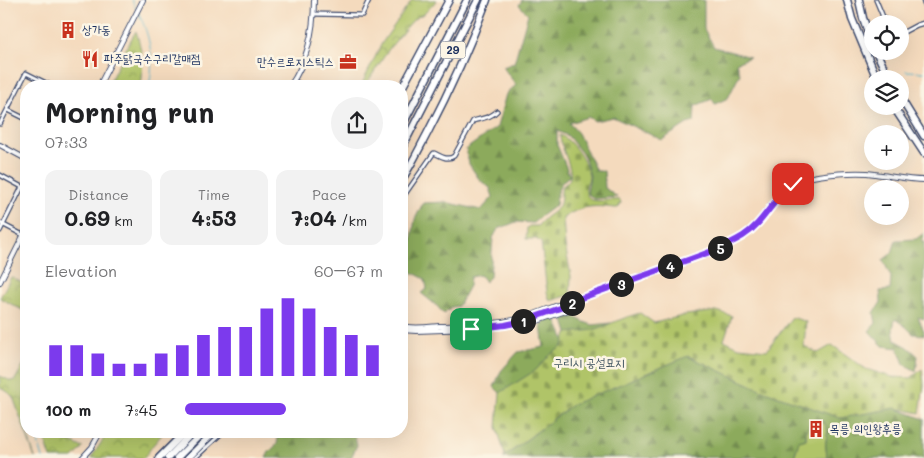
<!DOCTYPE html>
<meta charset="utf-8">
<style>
:root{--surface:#fff;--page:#f2f2f2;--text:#202124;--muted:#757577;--accent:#7c3aed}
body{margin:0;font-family:Mali,"Poor Story",sans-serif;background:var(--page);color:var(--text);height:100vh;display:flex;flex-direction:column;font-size:19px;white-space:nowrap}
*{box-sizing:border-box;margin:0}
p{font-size:16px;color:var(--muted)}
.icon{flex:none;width:28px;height:28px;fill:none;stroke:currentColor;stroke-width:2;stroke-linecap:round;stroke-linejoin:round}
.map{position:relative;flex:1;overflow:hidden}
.side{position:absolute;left:20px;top:80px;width:388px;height:358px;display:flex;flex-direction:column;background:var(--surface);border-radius:20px;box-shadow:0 5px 20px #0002}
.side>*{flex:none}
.controls{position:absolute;left:864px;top:15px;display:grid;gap:10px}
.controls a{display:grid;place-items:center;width:45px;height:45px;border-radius:50%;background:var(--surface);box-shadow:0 5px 20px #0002;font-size:25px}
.pin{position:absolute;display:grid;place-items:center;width:42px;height:42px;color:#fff;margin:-21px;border-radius:10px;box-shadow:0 2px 8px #0006}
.km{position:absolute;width:25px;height:25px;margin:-12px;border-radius:50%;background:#222;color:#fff;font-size:14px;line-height:25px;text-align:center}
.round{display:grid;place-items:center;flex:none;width:52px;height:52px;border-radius:26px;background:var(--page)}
.summary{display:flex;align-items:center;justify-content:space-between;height:85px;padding:0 25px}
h1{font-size:28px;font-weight:700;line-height:38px}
.figures{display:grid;grid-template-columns:repeat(3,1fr);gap:8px;height:85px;padding:5px 25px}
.figures div{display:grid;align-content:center;border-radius:12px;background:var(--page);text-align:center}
.figures b{font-size:21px;font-weight:700}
.figures small{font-size:14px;font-weight:400}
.figures p{font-size:14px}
.chart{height:140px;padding:10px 25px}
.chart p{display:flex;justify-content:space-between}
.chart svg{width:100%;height:90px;margin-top:5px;stroke:var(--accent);stroke-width:6}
ul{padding:0 25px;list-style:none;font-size:16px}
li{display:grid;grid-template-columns:80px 60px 1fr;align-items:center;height:38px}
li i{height:12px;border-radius:6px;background:var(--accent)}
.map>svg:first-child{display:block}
.grass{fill:#b0c468;stroke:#667a63}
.forest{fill:url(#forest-firs);stroke:#546c5d}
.cemetery{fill:url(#cemetery-stones);stroke:#667a63}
.park{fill:url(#park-crowns);stroke:#667a63}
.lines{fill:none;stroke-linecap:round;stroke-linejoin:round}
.stream{stroke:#4cb1cb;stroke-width:1}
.minor-casing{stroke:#3c496c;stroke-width:5.5}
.tertiary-casing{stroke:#3c496c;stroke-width:6}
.motorway-casing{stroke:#3c496c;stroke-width:9}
.minor{stroke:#fff;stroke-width:3}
.tertiary{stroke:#fff;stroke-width:4}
.motorway{stroke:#fff;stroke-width:6}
.route-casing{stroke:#fff;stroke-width:10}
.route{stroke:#7c3aed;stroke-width:6}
.labels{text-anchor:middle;stroke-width:5;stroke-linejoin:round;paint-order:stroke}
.shield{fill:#fcf5e5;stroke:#5e6a86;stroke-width:1}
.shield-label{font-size:11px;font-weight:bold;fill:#1b2f5e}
.poi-label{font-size:12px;fill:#1b2f5e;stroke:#fcf5e5;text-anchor:start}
.park-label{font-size:12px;fill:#405460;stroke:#fcf5e5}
</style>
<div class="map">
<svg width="924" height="458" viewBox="0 0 924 458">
<defs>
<pattern id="forest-firs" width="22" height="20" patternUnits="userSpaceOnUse" patternTransform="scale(1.25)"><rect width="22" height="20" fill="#8caa5c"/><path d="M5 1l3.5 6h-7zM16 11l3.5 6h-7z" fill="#728b4f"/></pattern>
<pattern id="cemetery-stones" width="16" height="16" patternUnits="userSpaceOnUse" patternTransform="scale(1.25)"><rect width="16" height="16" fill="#b0c468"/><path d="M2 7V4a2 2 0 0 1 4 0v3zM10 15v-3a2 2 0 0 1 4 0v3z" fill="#8ea059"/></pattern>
<pattern id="park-crowns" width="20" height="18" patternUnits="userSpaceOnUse" patternTransform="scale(1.25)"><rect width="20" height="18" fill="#b0c468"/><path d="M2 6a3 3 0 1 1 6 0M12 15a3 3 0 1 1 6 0" fill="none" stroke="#8ea059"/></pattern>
</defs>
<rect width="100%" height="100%" fill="#fcf5e5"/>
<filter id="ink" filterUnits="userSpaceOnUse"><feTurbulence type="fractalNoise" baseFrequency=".02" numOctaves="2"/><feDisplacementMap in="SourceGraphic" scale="10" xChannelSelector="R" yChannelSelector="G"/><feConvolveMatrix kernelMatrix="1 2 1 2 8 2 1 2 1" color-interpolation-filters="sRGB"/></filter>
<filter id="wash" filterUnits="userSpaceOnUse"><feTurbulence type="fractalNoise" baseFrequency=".0096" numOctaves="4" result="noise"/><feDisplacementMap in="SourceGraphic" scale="20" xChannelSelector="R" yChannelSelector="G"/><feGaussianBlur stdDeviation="1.12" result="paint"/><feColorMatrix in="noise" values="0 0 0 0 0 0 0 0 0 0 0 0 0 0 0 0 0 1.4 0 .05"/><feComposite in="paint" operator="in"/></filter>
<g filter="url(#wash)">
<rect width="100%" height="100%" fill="#f4dabd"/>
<!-- grass -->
<path class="grass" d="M823 422C830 429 827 433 826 441 825 446 827 453 827 458H784L788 457H794L799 441 806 439V430L810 424Z"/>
<!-- forest -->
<path class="forest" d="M522 0H704V29L714 47 750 57 736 63 740 74 728 98 715 104 712 99 695 106 694 122 687 124 662 140 613 117 595 121 588 117 569 123 578 133 596 171H604L605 188 617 197 594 199 587 193 590 176 584 156 568 136 557 131V145L570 176C558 182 557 193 556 205L541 216 533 223 516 222 498 229 493 238 490 277 485 282 480 275 470 277 469 286 458 306 451 307 444 314 437 306 421 293 427 289 425 279 402 267 409 257 415 219 423 203 445 202 481 210 493 197 490 188 479 179 469 164 466 149 497 127 506 94 516 85 503 67 514 63 528 14 519 5Z
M924 233 921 242H924V319L918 317 924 331V335L913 334 905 326 895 319 893 329 895 340 908 347 918 356 916 371 904 364 898 348 883 346 869 331 876 323 874 313 881 302 880 291 890 290 891 277 883 260 892 253 896 240 916 239Z
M569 314 584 322 593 325 611 323 594 330 568 333 563 317Z
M555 317 565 340 563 346 550 355 536 370 500 393 494 387 501 371 518 352 544 347 541 326 546 320Z
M688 356 762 390 840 418 895 408 924 419V458H827C827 453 825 446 826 441 827 433 830 429 823 422L810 424 806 430V439L799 441 794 457 503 458 573 404Z
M279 431H353L357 445 351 458H266L269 452 277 444Z"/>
<!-- cemetery -->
<path class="cemetery" d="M560 135C572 140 587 162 589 176 589 181 585 186 586 191 586 194 589 199 593 200 600 202 612 199 620 200L621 203 618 208H614C592 205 581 206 563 218L565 245 571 276 570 295 550 301 547 292 541 242 536 239H526L527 228 529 226H538C539 224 541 222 543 220 548 215 555 212 559 206 562 200 560 193 562 186 566 184 569 182 570 178 573 167 560 148 560 135Z
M717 311 732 316 724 340 739 347 767 350 792 317 806 322 804 346 818 353 832 345 866 369 892 377 911 378 922 369 924 385 920 413 895 408 840 418 762 390 688 356 573 404 505 456 497 427 500 393 536 370 550 355 563 346 567 333 594 330 627 317 640 313 654 323 686 315Z"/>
<!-- park -->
<path class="park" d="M412 0H437L425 13 414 19 407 27 389 49 365 86H361L382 43Z
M136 31C142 49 144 67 141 86H110L108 85 124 53 127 54V52L125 50Z
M11 277 26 285V312L0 298Z
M26 360V381L24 402V416L26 431 35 458 13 397 8 392 0 388V376L11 381 15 380Z
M42 431H50L83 448 73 458H51Z
M109 431H165L153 445 144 458H91Z"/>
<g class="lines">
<!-- stream -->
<path class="stream" d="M132 0 136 9
M138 12C150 35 155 61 149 86
M906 71 924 72
M35 431 43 458"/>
</g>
</g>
<g filter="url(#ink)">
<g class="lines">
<!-- minor casing -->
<g class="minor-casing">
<path id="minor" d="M876 0 886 24
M923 0 924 4
M314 14 362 15 369 0
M900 34 917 25 924 23
M294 81 304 86
M8 110 26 119
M0 124 26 73 52 86
M0 175 22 187 0 231
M401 200 433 154 434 153C441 156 447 161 454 156L473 121C482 118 491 118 497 111
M0 223 23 235
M195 458 224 431"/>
</g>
<!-- tertiary casing -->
<g class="tertiary-casing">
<path id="tertiary" d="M99 86 143 0
M290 86C308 60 314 31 314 0
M0 145 26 159
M0 282 26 230
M524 321 532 323 574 308 575 305 573 301
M401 326C414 329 427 327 439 326 467 325 496 325 523 318 543 312 561 302 581 298 610 288 638 277 667 267 692 258 718 251 741 237 766 223 774 187 804 179 821 174 857 171 875 174 891 176 908 180 924 180
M401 330 416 331 471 329 505 325 524 321 577 301
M82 458 92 447 101 431"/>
</g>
<!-- motorway casing -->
<g class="motorway-casing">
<path id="motorway" d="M847 0 852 19 877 79
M859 0 863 18 872 44
M876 51 889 79
M401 90 449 0
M900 97 924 136
M893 106 924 153
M401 128 467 0
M401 150 478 0
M401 181C411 166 419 149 427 134 450 90 470 46 487 0
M159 458 186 431
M168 458 194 431
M177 458 204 431
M188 458 215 431"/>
</g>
<!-- minor -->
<use href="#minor" class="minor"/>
<!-- tertiary -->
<use href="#tertiary" class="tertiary"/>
<!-- motorway -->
<use href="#motorway" class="motorway"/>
</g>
</g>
<g class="lines" filter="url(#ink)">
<!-- route casing -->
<g class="route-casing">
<path id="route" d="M471 329 505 325 524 321 574 303 581 298C610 288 639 277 668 267 693 258 720 250 743 236 764 223 773 198 793 184"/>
</g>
<!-- route -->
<use href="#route" class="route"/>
</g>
<!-- icons -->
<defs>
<g id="building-bare" transform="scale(1.35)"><path d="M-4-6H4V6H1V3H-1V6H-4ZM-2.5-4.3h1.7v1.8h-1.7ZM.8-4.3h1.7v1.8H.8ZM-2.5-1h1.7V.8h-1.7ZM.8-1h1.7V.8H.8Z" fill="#c8321e" stroke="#fcf5e5" stroke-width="2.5" paint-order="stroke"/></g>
<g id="restaurant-bare" transform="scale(1.35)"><path d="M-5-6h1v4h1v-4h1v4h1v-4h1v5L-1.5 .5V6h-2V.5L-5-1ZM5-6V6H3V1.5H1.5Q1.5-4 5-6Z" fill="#c8321e" stroke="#fcf5e5" stroke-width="2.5" paint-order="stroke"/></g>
<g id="office-bare" transform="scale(1.35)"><path d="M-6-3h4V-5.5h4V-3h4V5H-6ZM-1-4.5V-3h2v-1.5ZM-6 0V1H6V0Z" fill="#c8321e" stroke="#fcf5e5" stroke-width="2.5" paint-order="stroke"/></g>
</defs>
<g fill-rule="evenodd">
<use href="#building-bare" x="68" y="30"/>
<use href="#restaurant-bare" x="90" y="59"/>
<use href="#office-bare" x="348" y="62"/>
<use href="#building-bare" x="816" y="429"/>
</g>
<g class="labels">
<!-- shield labels -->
<rect class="shield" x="440.5" y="41.5" width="25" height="17" rx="4"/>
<g class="shield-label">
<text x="453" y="54">29</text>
</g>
<!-- poi labels -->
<g class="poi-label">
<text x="82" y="34">상가동</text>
<text x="104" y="63">파주닭국수구리갈매점</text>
<text x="334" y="66" text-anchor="end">만수르로지스틱스</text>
<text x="830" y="433">목릉 의인왕후릉</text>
</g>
<!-- park labels -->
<g class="park-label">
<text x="589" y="367">구리시 공설묘지</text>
</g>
</g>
</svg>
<div class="controls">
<a><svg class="icon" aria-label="locate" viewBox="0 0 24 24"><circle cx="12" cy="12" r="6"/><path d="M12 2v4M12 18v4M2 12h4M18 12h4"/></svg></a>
<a><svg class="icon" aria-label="layers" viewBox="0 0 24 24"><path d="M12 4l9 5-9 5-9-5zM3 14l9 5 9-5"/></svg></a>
<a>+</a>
<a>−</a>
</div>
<div class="pin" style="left:471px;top:329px;background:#1e9e55"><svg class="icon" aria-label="arrive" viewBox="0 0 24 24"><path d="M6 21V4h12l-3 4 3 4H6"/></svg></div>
<div class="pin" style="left:793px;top:184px;background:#d93025"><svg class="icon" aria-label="check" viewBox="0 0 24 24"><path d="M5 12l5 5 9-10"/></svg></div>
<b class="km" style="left:523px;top:321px">1</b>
<b class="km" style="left:572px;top:303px">2</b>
<b class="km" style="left:621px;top:284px">3</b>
<b class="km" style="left:670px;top:266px">4</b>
<b class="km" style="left:720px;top:248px">5</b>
<section class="side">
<div class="summary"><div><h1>Morning run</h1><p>07:33</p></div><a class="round"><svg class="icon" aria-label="share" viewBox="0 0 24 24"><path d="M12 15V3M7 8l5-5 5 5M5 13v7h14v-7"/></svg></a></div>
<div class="figures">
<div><p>Distance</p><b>0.69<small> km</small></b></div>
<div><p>Time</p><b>4:53</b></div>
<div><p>Pace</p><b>7:04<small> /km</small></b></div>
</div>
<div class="chart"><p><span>Elevation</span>60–67 m</p>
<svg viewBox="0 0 160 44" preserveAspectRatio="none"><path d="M5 44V29M15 44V29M25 44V33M35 44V38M45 44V38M55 44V33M65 44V29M75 44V24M85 44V20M95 44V20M105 44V11M115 44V6M125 44V11M135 44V20M145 44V24M155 44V29"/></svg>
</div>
<ul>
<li><b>100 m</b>7:45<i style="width:51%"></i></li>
</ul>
</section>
</div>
